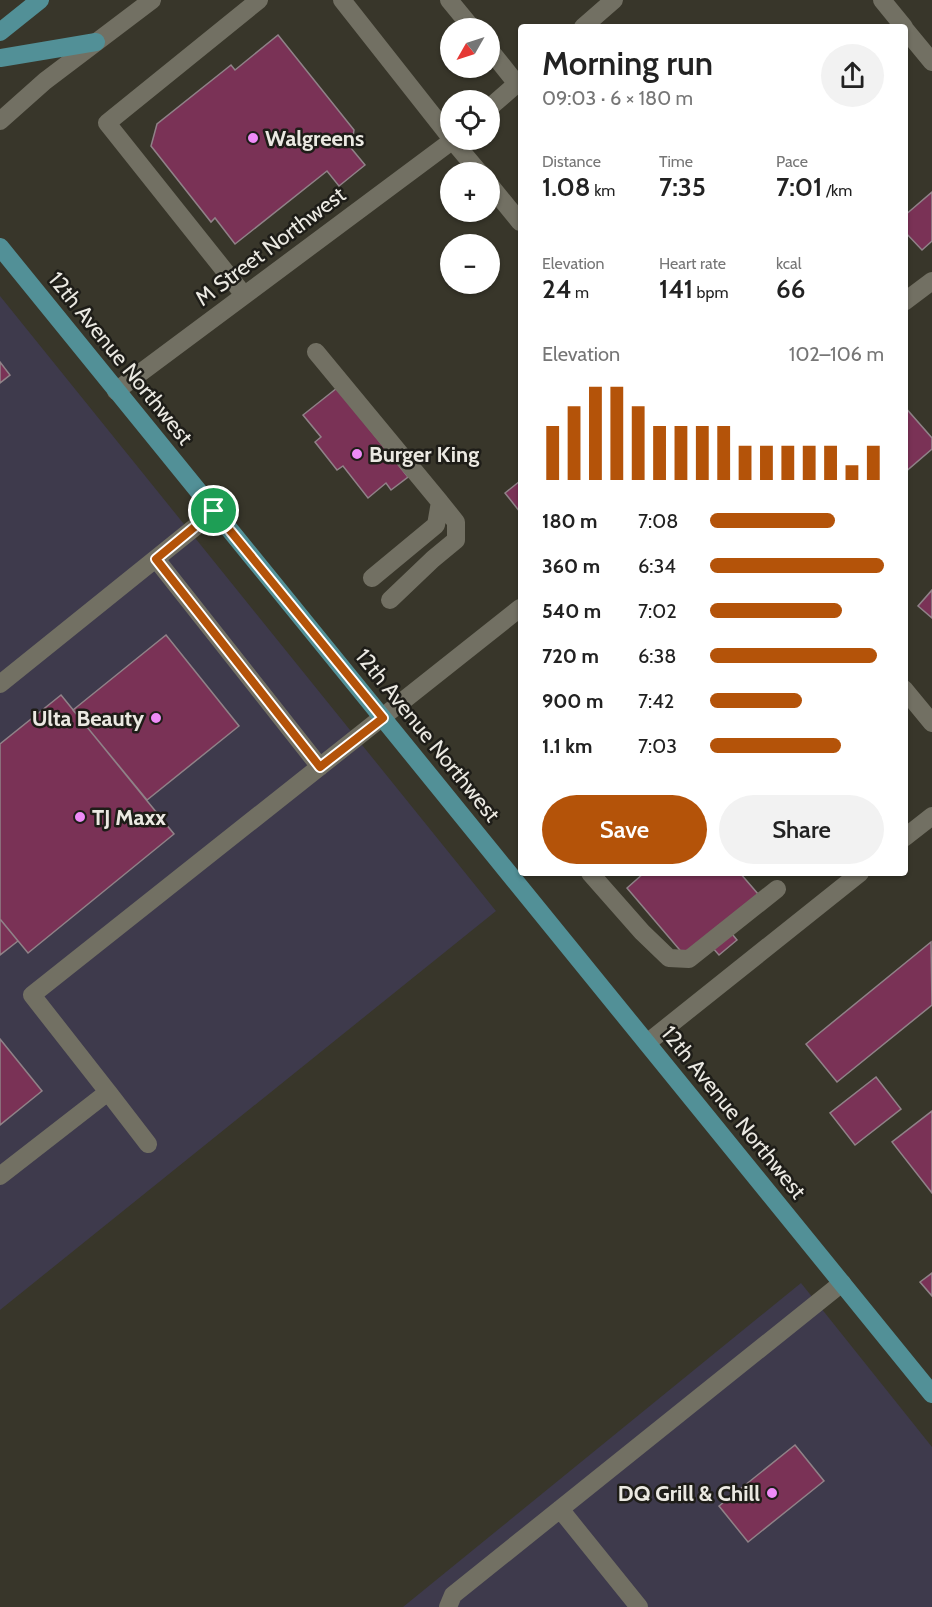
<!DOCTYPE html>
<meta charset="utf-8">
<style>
:root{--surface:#fff;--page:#f2f2f2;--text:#222;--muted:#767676;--accent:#b45309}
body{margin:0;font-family:Cabin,sans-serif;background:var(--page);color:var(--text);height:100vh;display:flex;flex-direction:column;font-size:22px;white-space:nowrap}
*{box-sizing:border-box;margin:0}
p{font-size:20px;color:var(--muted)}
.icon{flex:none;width:33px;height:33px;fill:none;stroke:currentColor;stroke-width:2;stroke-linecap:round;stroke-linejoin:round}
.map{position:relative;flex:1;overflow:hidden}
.drawer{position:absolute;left:518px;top:24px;width:390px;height:852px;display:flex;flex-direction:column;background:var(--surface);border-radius:6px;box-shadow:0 2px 4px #0004}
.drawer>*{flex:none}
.needle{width:39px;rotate:231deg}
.fabs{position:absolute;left:440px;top:18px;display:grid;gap:12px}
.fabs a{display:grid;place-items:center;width:60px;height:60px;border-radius:50%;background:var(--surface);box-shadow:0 2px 4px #0004;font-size:30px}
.pin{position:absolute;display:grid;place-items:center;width:51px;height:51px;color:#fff;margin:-26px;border:3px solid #fff;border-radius:50%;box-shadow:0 2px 6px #0007}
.round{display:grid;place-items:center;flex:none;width:63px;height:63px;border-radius:32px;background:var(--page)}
.overview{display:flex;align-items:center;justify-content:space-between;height:102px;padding:0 24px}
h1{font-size:33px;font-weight:600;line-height:45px}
.metrics{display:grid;grid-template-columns:repeat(3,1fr);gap:9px;height:102px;padding:6px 24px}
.metrics div{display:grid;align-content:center}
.metrics b{font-size:26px;font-weight:600}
.metrics small{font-size:16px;font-weight:400}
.metrics p{font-size:16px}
.chart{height:168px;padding:12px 24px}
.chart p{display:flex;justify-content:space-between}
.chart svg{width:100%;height:108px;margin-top:6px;stroke:var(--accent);stroke-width:6}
.cta{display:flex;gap:12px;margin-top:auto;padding:12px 24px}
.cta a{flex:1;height:69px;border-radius:36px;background:var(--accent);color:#fff;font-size:24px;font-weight:600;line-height:69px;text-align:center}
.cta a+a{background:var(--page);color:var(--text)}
ul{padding:0 24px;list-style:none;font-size:20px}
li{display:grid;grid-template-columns:96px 72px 1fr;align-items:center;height:45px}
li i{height:15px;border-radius:8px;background:var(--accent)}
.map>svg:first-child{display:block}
.commercial{fill:#3e3a4c}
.building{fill:#7a3256;stroke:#908288;stroke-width:1.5}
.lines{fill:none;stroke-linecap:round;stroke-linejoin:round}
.minor{stroke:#727063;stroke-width:18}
.major{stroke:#529097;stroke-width:18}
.route-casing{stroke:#fff;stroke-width:12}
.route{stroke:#b45309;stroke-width:8}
.poi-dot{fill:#ef8bf7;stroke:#1e1d18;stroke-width:2}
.labels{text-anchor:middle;stroke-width:5;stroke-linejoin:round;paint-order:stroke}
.poi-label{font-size:22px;font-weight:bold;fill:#ebe9e2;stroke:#1e1d18;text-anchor:start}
.street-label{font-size:22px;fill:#ebe9e2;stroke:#1e1d18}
</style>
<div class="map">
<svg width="932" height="1607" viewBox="0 0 932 1607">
<rect width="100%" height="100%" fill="#38362a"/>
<!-- commercial -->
<path class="commercial" d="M0 296 496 911 0 1310Z
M801 1283 932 1447V1607H403Z"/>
<!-- building -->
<path class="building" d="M278 35 354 130 351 148 365 165 339 186 327 171 235 244 215 218 211 222 151 146 157 124 231 65 235 70Z
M932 192V241L922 250 904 231V216Z
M0 362 10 375 0 383Z
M337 388 408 477 391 490 386 483 368 498 343 466 337 470 315 442 321 437 303 415Z
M904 406 932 438V449L904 473Z
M520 481V512L505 493Z
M932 590V618L918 606Z
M166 635 239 726 147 800 73 710Z
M61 695 174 834 28 953 0 919V744Z
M644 873H740L758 894 723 923 737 940 719 955 704 938 684 955 627 888Z
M0 919 18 941 0 955Z
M931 942 932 1005 837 1082 806 1044Z
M0 1039 42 1091 0 1125Z
M876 1077 901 1109 855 1145 830 1113Z
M932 1111V1193L892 1142Z
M932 1273V1296L920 1282Z
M795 1445 824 1481 748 1542 719 1506Z"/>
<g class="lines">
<!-- minor -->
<path class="minor" d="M342 0 450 137
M449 0 472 28
M882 0 904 27
M583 27 614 0
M904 28 932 62
M489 49 517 84
M489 108 520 81
M0 121 45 81 152 0
M452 140 479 172
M489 184 520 222
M244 295 107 123 259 0
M904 302 932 281
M316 352 440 502 436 525 372 578
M116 391 453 140
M156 559 320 767
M390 600 433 559 456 540V522L440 502
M0 684 215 511
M904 689 932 723
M904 838 932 816
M590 873 642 932 669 958 689 959 777 889
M647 1043 860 873
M108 1092 148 1144
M0 1176 108 1092 32 995 520 608
M560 1509 639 1607
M448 1607 453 1595 842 1283"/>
<!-- major -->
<path class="major" d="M0 32 40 0
M0 58 96 42
M0 247 932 1394"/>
</g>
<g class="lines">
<!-- route casing -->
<g class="route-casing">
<path id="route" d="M214 511 383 718 320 767 156 559Z"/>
</g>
<!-- route -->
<use href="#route" class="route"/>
</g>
<!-- markers -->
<g class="poi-dot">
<circle cx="253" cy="138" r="6"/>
<circle cx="357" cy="454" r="6"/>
<circle cx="156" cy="718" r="6"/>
<circle cx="80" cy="817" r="6"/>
<circle cx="772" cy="1493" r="6"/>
</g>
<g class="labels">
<!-- poi labels -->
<g class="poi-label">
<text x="265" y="146">Walgreens</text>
<text x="369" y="462">Burger King</text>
<text x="144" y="726" text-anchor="end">Ulta Beauty</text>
<text x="92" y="825">TJ Maxx</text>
<text x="760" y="1501" text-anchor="end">DQ Grill &amp; Chill</text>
</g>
<!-- street labels -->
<g class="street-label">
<text transform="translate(270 246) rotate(-37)" y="8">M Street Northwest</text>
<text transform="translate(121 358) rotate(51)" y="8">12th Avenue Northwest</text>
<text transform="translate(428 735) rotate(51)" y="8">12th Avenue Northwest</text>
<text transform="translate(734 1112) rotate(51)" y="8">12th Avenue Northwest</text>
</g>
</g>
</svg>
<div class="fabs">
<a><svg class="needle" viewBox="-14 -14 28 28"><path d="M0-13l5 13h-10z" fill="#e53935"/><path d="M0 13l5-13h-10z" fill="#767676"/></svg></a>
<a><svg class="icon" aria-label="locate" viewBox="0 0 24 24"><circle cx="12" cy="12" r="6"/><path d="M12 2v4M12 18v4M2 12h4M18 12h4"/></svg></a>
<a>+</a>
<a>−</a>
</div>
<div class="pin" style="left:214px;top:511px;background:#1e9e55"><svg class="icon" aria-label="arrive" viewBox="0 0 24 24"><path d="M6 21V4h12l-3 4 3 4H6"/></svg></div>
<section class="drawer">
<div class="overview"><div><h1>Morning run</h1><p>09:03 · 6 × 180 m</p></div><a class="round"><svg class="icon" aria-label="share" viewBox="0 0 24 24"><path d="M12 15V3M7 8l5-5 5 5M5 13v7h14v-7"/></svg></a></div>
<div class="metrics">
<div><p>Distance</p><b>1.08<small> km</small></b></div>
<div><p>Time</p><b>7:35</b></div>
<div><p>Pace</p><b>7:01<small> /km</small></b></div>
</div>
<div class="metrics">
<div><p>Elevation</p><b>24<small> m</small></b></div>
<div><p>Heart rate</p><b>141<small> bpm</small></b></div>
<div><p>kcal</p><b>66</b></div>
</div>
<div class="chart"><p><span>Elevation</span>102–106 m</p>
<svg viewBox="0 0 160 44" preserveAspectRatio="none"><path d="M5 44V22M15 44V14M25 44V6M35 44V6M45 44V14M55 44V22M65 44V22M75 44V22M85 44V22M95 44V30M105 44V30M115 44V30M125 44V30M135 44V30M145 44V38M155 44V30"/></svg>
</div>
<ul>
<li><b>180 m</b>7:08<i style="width:72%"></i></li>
<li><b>360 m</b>6:34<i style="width:100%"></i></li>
<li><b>540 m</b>7:02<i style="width:76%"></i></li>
<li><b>720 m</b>6:38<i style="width:96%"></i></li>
<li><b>900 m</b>7:42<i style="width:53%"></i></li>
<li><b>1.1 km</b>7:03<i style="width:75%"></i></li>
</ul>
<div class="cta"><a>Save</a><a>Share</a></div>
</section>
</div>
